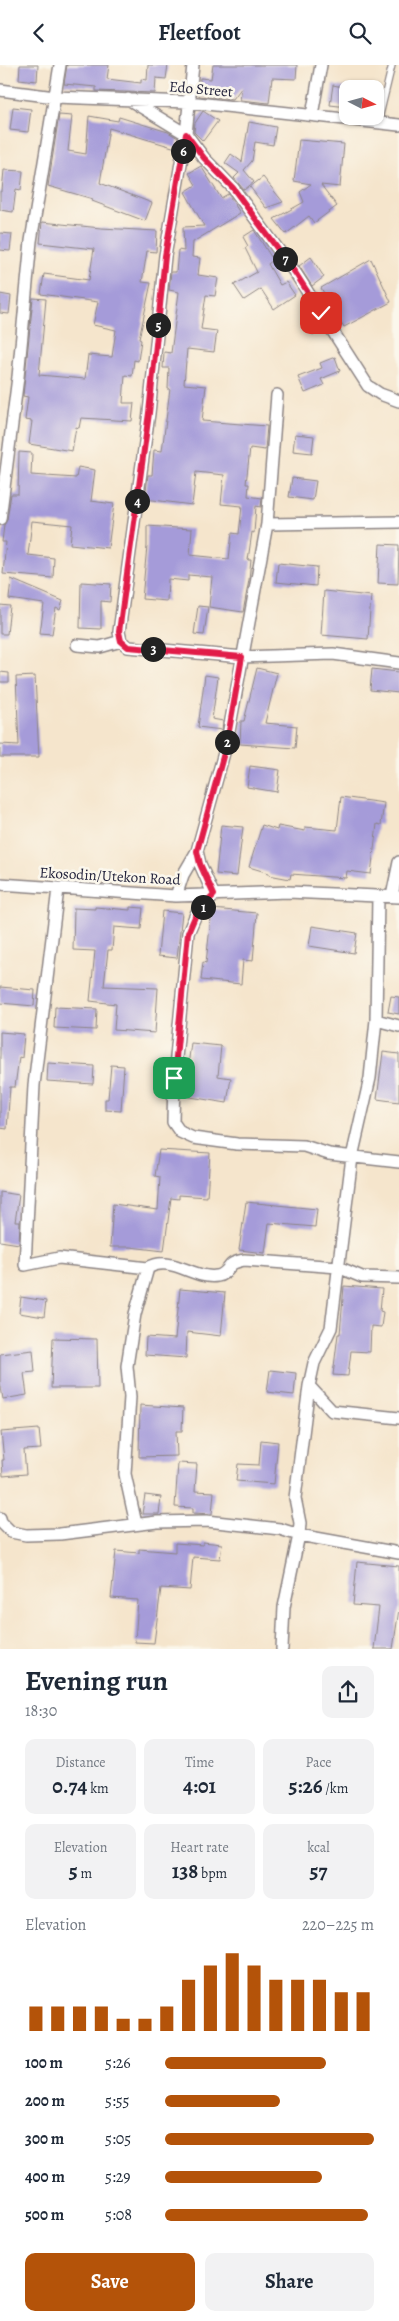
<!DOCTYPE html>
<meta charset="utf-8">
<style>
:root{--surface:#fff;--page:#f2f2f3;--text:#1f2937;--muted:#747a83;--accent:#b45309}
body{margin:0;font-family:Alegreya,serif;background:var(--page);color:var(--text);height:100vh;display:flex;flex-direction:column;font-size:19px;white-space:nowrap}
*{box-sizing:border-box;margin:0}
p{font-size:16px;color:var(--muted)}
.icon{flex:none;width:28px;height:28px;fill:none;stroke:currentColor;stroke-width:2;stroke-linecap:round;stroke-linejoin:round}
.map{position:relative;height:1584px;overflow:hidden}
.side{display:flex;flex-direction:column;background:var(--surface);flex:1}
.side>*{flex:none}
.needle{width:32px;rotate:96deg}
.fabs{position:absolute;left:339px;top:15px;display:grid;gap:10px}
.fabs a{display:grid;place-items:center;width:45px;height:45px;border-radius:10px;background:var(--surface);box-shadow:0 1px 4px #0004;font-size:25px}
.pin{position:absolute;display:grid;place-items:center;width:42px;height:42px;color:#fff;margin:-21px;border-radius:10px;box-shadow:0 2px 8px #0006}
.km{position:absolute;width:25px;height:25px;margin:-12px;border-radius:50%;background:#222;color:#fff;font-size:14px;line-height:25px;text-align:center}
.round{display:grid;place-items:center;flex:none;width:52px;height:52px;border-radius:10px;background:var(--page)}
.head{display:flex;align-items:center;justify-content:space-between;height:85px;padding:0 25px}
h1{font-size:28px;font-weight:700;line-height:38px}
.stats{display:grid;grid-template-columns:repeat(3,1fr);gap:8px;height:85px;padding:5px 25px}
.stats div{display:grid;align-content:center;border-radius:10px;background:var(--page);text-align:center}
.stats b{font-size:21px;font-weight:700}
.stats small{font-size:14px;font-weight:400}
.stats p{font-size:14px}
.chart{height:140px;padding:10px 25px}
.chart p{display:flex;justify-content:space-between}
.chart svg{width:100%;height:90px;margin-top:5px;stroke:var(--accent);stroke-width:6}
.button{display:flex;gap:10px;margin-top:auto;padding:10px 25px}
.button a{flex:1;height:58px;border-radius:10px;background:var(--accent);color:#fff;font-size:20px;font-weight:700;line-height:58px;text-align:center}
.button a+a{background:var(--page);color:var(--text)}
ul{padding:0 25px;list-style:none;font-size:16px}
li{display:grid;grid-template-columns:80px 60px 1fr;align-items:center;height:38px}
li i{height:12px;border-radius:6px;background:var(--accent)}
header{display:flex;justify-content:space-between;align-items:center;height:65px;padding:0 25px;background:var(--surface);font-size:22px;font-weight:700}
.map>svg:first-child{display:block}
.building{fill:#a59bd9}
.lines{fill:none;stroke-linecap:round;stroke-linejoin:round}
.lane-casing{stroke:#8c8484;stroke-width:8}
.street-casing{stroke:#8c8484;stroke-width:14}
.lane{stroke:#fff;stroke-width:5.5}
.street{stroke:#fff;stroke-width:11}
.route-casing{stroke:#fff;stroke-width:10}
.route{stroke:#e11d48;stroke-width:6}
.labels{text-anchor:middle;stroke-width:5;stroke-linejoin:round;paint-order:stroke}
.street-label{font-size:15px;fill:#22223b;stroke:#fbf7ec}
</style>
<header><svg class="icon" aria-label="back" viewBox="0 0 24 24"><path d="M15 5l-7 7 7 7"/></svg>Fleetfoot<svg class="icon" aria-label="search" viewBox="0 0 24 24"><circle cx="10" cy="10" r="6"/><path d="M15 15l6 6"/></svg></header>
<div class="map">
<svg width="399" height="1584" viewBox="0 0 399 1584">
<rect width="100%" height="100%" fill="#fbf7ec"/>
<filter id="ink" filterUnits="userSpaceOnUse"><feTurbulence type="fractalNoise" baseFrequency=".02" numOctaves="2"/><feDisplacementMap in="SourceGraphic" scale="10" xChannelSelector="R" yChannelSelector="G"/><feConvolveMatrix kernelMatrix="1 2 1 2 8 2 1 2 1" color-interpolation-filters="sRGB"/></filter>
<filter id="wash" filterUnits="userSpaceOnUse"><feTurbulence type="fractalNoise" baseFrequency=".0096" numOctaves="4" result="noise"/><feDisplacementMap in="SourceGraphic" scale="20" xChannelSelector="R" yChannelSelector="G"/><feGaussianBlur stdDeviation="1.12" result="paint"/><feColorMatrix in="noise" values="0 0 0 0 0 0 0 0 0 0 0 0 0 0 0 0 0 1.4 0 .05"/><feComposite in="paint" operator="in"/></filter>
<g filter="url(#wash)">
<rect width="100%" height="100%" fill="#f5e5cc"/>
<g id="blocks">
<!-- building -->
<path class="building" d="M20 0H38L37 16 19 14Z
M67 0H109L107 14 141 18V14L147 15 148 0H168L166 14 156 13 155 28 96 26V22L64 19Z
M213 0H297L296 14 272 13 269 38 240 35 242 22 233 34 199 31 200 13 211 14Z
M333 20 348 23V42L330 40Z
M13 42 31 44 28 67 10 65Z
M203 46 218 56 203 76 194 67 195 58Z
M59 50 72 51 68 86 86 89 89 51 118 56 119 52 168 67 178 73 176 83 109 63 100 118 152 138 145 156 92 136 93 134 48 121Z
M249 57 276 62 273 80 255 77 252 96 244 105 254 117 244 125 234 113 239 108 225 98 231 89 242 97Z
M299 75 344 79 340 122 321 120 337 141 314 158 309 151 286 169 274 154 304 137 300 127 311 119 294 116Z
M201 101 221 133 228 129 240 148 193 177 192 192 200 193 198 210 218 213 215 231 206 230 201 264 217 266 214 287 187 284 184 319 206 321 202 356 267 361 265 385 250 383 246 419H249L248 431 262 433 261 442 256 441 254 468 252 467 248 495H251L249 515 243 547 209 542 212 512 188 510V516L168 514 167 536 142 534 147 481V461L192 464 190 490 229 494 232 468 239 469 242 441 221 439 224 410 196 407 192 440 145 434 148 410H152L154 385 162 386 170 324H168L169 303H163L164 287 171 288 179 227 169 225 171 207H176L178 185 184 186 183 162 204 161 185 127 196 120 189 108Z
M4 105 23 106 21 125 16 124 13 147 0 145V126H2Z
M263 112 283 137 266 143 250 122Z
M42 157 101 163 157 166 156 187 147 186 142 217 151 218 139 274 141 275 138 296 134 295 132 311 125 310 123 338H134L132 356 81 353 79 363 76 362 72 386 29 379 32 356 25 355 28 332 23 331 33 233 46 234 39 310 85 314 88 290 112 292 116 265 93 260 98 237 41 229 44 209 89 215 94 184 40 178Z
M254 165 273 195 268 199 280 220 286 217 295 230 274 244 261 224 244 235 234 220 257 207 245 183 248 181 243 172Z
M0 168 12 169 10 186 0 185Z
M311 192 324 212 312 221 299 201Z
M371 194 391 237 344 262 321 223Z
M0 229 11 231 9 249 0 248Z
M315 255 321 263 313 270 307 261Z
M335 292 340 306 321 314 324 320 305 328 298 312 322 303 320 298Z
M295 369 314 371 312 388 293 386Z
M19 387 32 388 31 410 76 413 78 402 95 405 91 436 114 439 108 483 70 479 72 460 32 456 28 490 54 493 53 513 3 509 6 477H2L4 460 7 455 11 429H18Z
M292 413 316 416 313 435 289 432Z
M380 479 399 480 398 519 378 518Z
M278 498 317 502 316 521 276 517Z
M11 514 63 536 60 545 56 543 52 569 40 568 44 539 9 534Z
M81 517 111 519 110 537 101 536V564L80 563Z
M324 526 371 531 368 574 321 570Z
M0 540 10 541 7 569H0Z
M198 541 208 542 204 570 194 569Z
M257 603 277 608 265 658 297 661 295 683 240 679 241 656H244Z
M372 604 399 607V628L370 625Z
M0 607 9 608V617H0Z
M205 610 218 612 212 654 223 656 222 665 198 662Z
M35 611 39 692H0V679L19 680 16 612Z
M250 701 280 705 277 727 247 722Z
M341 732 384 738 381 760 377 759 371 809 347 806 346 813 291 809 290 814 269 810V808L249 802 262 760 277 765 278 761 305 766V762L337 765Z
M221 760 243 762 237 811 216 809Z
M95 842 130 845V842L143 843 141 864 114 862 112 885H108L104 921 158 923 155 968 114 965 116 939 90 936 95 886 73 885 74 843 95 844Z
M212 844 257 848 253 896 243 895 241 919 201 915 203 897 206 898Z
M162 846 182 848 177 893 158 891Z
M312 861 357 868 354 888 309 881Z
M0 922 35 925 34 941 0 938Z
M391 931 399 932V949L388 947Z
M55 942 97 944 96 965 54 963Z
M0 967 24 969 22 993 19 992 15 1022H10L7 1064 0 1063Z
M191 978 221 981 218 1011 231 1013 227 1038 184 1031Z
M383 987 399 989V1037L377 1034Z
M48 998 94 1001 93 1019 47 1016Z
M111 1000 124 1001 121 1046 105 1045V1034H108Z
M159 1085 210 1088 207 1132 179 1130V1134L171 1133 164 1186 130 1182H110L113 1139 158 1145 160 1112 155 1111Z
M0 1127 19 1130 15 1157H20L19 1179 0 1176Z
M246 1137 317 1144 315 1162 269 1158 265 1188 239 1185Z
M344 1221 382 1224 380 1246 383 1247 381 1262 371 1261 370 1287 351 1286 348 1311 333 1310 338 1269H340Z
M180 1224 225 1228 221 1271 187 1267 186 1293 145 1290 146 1272 175 1274Z
M21 1232 46 1236 44 1252 19 1248Z
M53 1273 97 1274 98 1323H51Z
M33 1285 35 1307 24 1308 27 1330 3 1334 0 1317V1289Z
M270 1305 296 1308 294 1330 267 1327Z
M140 1340 183 1343 182 1366H176L177 1391 139 1392Z
M39 1364 41 1384 24 1385 26 1409 3 1411 2 1395H4L1 1367Z
M261 1375 278 1377 274 1419 236 1416 238 1399 259 1400Z
M178 1398 197 1399 195 1426 214 1427 212 1449 193 1448V1443L175 1442Z
M145 1430 161 1432 159 1449H142Z
M203 1477 222 1479 220 1494 193 1492 190 1525 161 1523 154 1578 135 1577 138 1535 111 1533 116 1486 139 1488V1484L175 1487V1478L203 1480Z
M357 1497 399 1501V1544L393 1584H374L379 1542 353 1540Z"/>
</g>
</g>
<g filter="url(#ink)">
<use href="#blocks" fill-opacity="0" stroke="#8c8484" stroke-width="1"/>
<g class="lines">
<!-- lane casing -->
<g class="lane-casing">
<path id="lane" d="M378 58 392 0"/>
</g>
<!-- street casing -->
<g class="street-casing">
<path id="street" d="M193 0 186 69 165 191 149 348 119 567 121 576 128 582 243 592 333 589 399 598
M0 25 55 32 188 37 399 60
M128 34 186 69 204 93 233 123 296 209 368 321 380 329 399 336
M312 50 321 0
M0 454 18 312 31 176 60 0
M267 459 399 457
M77 580 100 582 121 576
M197 786 200 799 214 831 197 847 188 868 174 1013 173 1057 180 1067 193 1073 237 1079 304 1081 329 1089 399 1097
M0 819 176 831 288 827 399 832
M58 824 34 1020 25 1200 59 1193 148 1203
M176 831 183 810 197 786 227 677 267 459 277 330
M392 831 399 797
M376 955 399 961
M309 1321 332 1346 399 1353
M0 1453 1 1457 11 1467 26 1470 60 1469 157 1457 207 1456 280 1464 299 1470 399 1488
M136 1459 125 1409 130 1332 127 1301 135 1249 148 1203C171 1189 194 1215 217 1211 225 1210 227 1204 232 1199 235 1197 240 1196 244 1195L338 1202 362 1212 399 1213
M282 1584 284 1542 299 1470 300 1458 295 1433 309 1321 314 1298 331 1263 352 1092 370 1013 376 955 378 831"/>
</g>
<!-- lane -->
<use href="#lane" class="lane"/>
<!-- street -->
<use href="#street" class="street"/>
</g>
</g>
<g class="lines" filter="url(#ink)">
<!-- route casing -->
<g class="route-casing">
<path id="route" d="M174 1013 188 868 197 847 214 830 200 799 197 786 227 677 242 592 128 582 121 576 119 567 149 348 165 191 186 69 204 93 233 123 296 209 321 248"/>
</g>
<!-- route -->
<use href="#route" class="route"/>
</g>
<g class="labels">
<!-- street labels -->
<g class="street-label">
<text transform="translate(201 24) rotate(5)" y="5">Edo Street</text>
<text transform="translate(110 811) rotate(3)" y="5">Ekosodin/Utekon Road</text>
</g>
</g>
</svg>
<div class="fabs">
<a><svg class="needle" viewBox="-14 -14 28 28"><path d="M0-13l5 13h-10z" fill="#e53935"/><path d="M0 13l5-13h-10z" fill="#747a83"/></svg></a>
</div>
<div class="pin" style="left:174px;top:1013px;background:#1e9e55"><svg class="icon" aria-label="arrive" viewBox="0 0 24 24"><path d="M6 21V4h12l-3 4 3 4H6"/></svg></div>
<div class="pin" style="left:321px;top:248px;background:#d93025"><svg class="icon" aria-label="check" viewBox="0 0 24 24"><path d="M5 12l5 5 9-10"/></svg></div>
<b class="km" style="left:203px;top:842px">1</b>
<b class="km" style="left:227px;top:677px">2</b>
<b class="km" style="left:153px;top:584px">3</b>
<b class="km" style="left:137px;top:436px">4</b>
<b class="km" style="left:158px;top:260px">5</b>
<b class="km" style="left:183px;top:86px">6</b>
<b class="km" style="left:285px;top:194px">7</b>
</div>
<section class="side">
<div class="head"><div><h1>Evening run</h1><p>18:30</p></div><a class="round"><svg class="icon" aria-label="share" viewBox="0 0 24 24"><path d="M12 15V3M7 8l5-5 5 5M5 13v7h14v-7"/></svg></a></div>
<div class="stats">
<div><p>Distance</p><b>0.74<small> km</small></b></div>
<div><p>Time</p><b>4:01</b></div>
<div><p>Pace</p><b>5:26<small> /km</small></b></div>
</div>
<div class="stats">
<div><p>Elevation</p><b>5<small> m</small></b></div>
<div><p>Heart rate</p><b>138<small> bpm</small></b></div>
<div><p>kcal</p><b>57</b></div>
</div>
<div class="chart"><p><span>Elevation</span>220–225 m</p>
<svg viewBox="0 0 160 44" preserveAspectRatio="none"><path d="M5 44V32M15 44V32M25 44V32M35 44V32M45 44V38M55 44V38M65 44V32M75 44V19M85 44V12M95 44V6M105 44V12M115 44V19M125 44V19M135 44V19M145 44V25M155 44V25"/></svg>
</div>
<ul>
<li><b>100 m</b>5:26<i style="width:77%"></i></li>
<li><b>200 m</b>5:55<i style="width:55%"></i></li>
<li><b>300 m</b>5:05<i style="width:100%"></i></li>
<li><b>400 m</b>5:29<i style="width:75%"></i></li>
<li><b>500 m</b>5:08<i style="width:97%"></i></li>
</ul>
<div class="button"><a>Save</a><a>Share</a></div>
</section>
